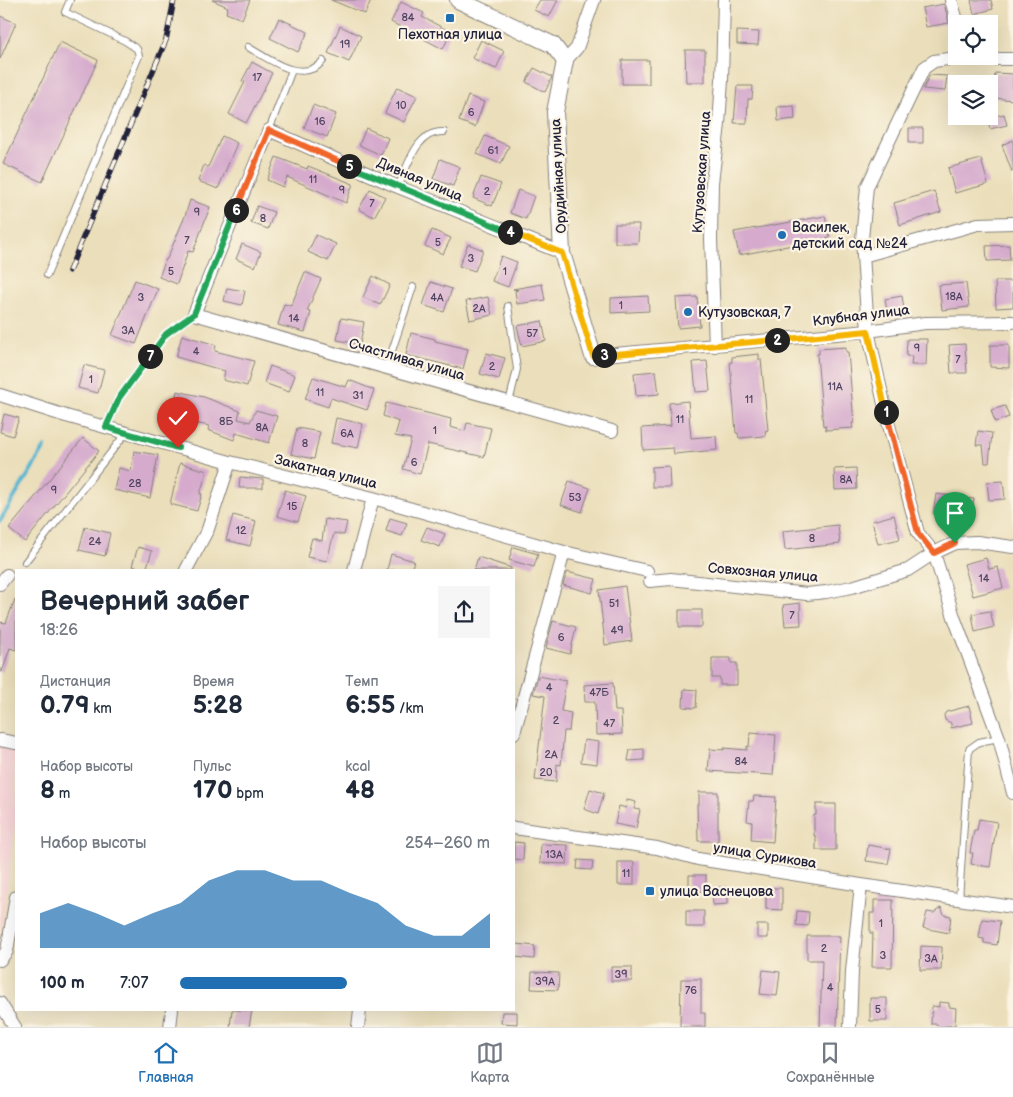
<!DOCTYPE html>
<html lang="ru">
<meta charset="utf-8">
<style>
:root{--surface:#fff;--page:#f6f6f7;--text:#1f2937;--muted:#747a83;--line:#e0e1e3;--accent:#1f6fb2}
body{margin:0;font-family:"Balsamiq Sans",sans-serif;background:var(--page);color:var(--text);height:100vh;display:flex;flex-direction:column;font-size:19px;white-space:nowrap}
*{box-sizing:border-box;margin:0}
p{font-size:16px;color:var(--muted)}
.icon{flex:none;width:28px;height:28px;fill:none;stroke:currentColor;stroke-width:2;stroke-linecap:round;stroke-linejoin:round}
.map{position:relative;flex:1;overflow:hidden}
.details{position:absolute;left:15px;top:569px;width:500px;height:442px;display:flex;flex-direction:column;background:var(--surface);border-radius:0px;box-shadow:0 5px 20px #0002}
.details>*{flex:none}
.buttons{position:absolute;left:948px;top:15px;display:grid;gap:10px}
.buttons a{display:grid;place-items:center;width:50px;height:50px;border-radius:0px;background:var(--surface);box-shadow:0 5px 20px #0002;font-size:25px}
.pin{position:absolute;display:grid;place-items:center;width:42px;height:42px;color:#fff;margin:-51px -21px;border-radius:50% 50% 50% 0;rotate:-45deg;box-shadow:0 0 5px #0007}
.pin .icon{rotate:45deg}
.km{position:absolute;width:25px;height:25px;margin:-12px;border-radius:50%;background:#222;color:#fff;font-size:14px;line-height:25px;text-align:center}
.round{display:grid;place-items:center;flex:none;width:52px;height:52px;border-radius:0px;background:var(--page)}
.head{display:flex;align-items:center;justify-content:space-between;height:85px;padding:0 25px}
h1{font-size:28px;font-weight:600;line-height:38px}
.stats{display:grid;grid-template-columns:repeat(3,1fr);gap:8px;height:85px;padding:5px 25px}
.stats div{display:grid;align-content:center}
.stats b{font-size:25px;font-weight:600}
.stats small{font-size:14px;font-weight:400}
.stats p{font-size:14px}
.chart{height:140px;padding:10px 25px}
.chart p{display:flex;justify-content:space-between}
.chart svg{width:100%;height:90px;margin-top:5px;fill:var(--accent);opacity:.7}
ul{padding:0 25px;list-style:none;font-size:16px}
li{display:grid;grid-template-columns:80px 60px 1fr;align-items:center;height:38px}
li i{height:12px;border-radius:6px;background:var(--accent)}
.menu{display:flex;justify-content:space-around;align-items:center;height:70px;border-top:1px solid var(--line);background:var(--surface);font-size:14px;color:var(--muted)}
.menu a{display:grid;justify-items:center;gap:2px}
.menu .active{color:var(--accent)}
.map>svg:first-child{display:block}
.built{fill:#f6cfd5}
.lines{fill:none;stroke-linecap:round;stroke-linejoin:round}
.stream{stroke:#53b5d2;stroke-width:4}
.building{fill:#d5aacd}
.service-casing{stroke:#86807b;stroke-width:8}
.minor-casing{stroke:#86807b;stroke-width:14}
.tertiary-casing{stroke:#86807b;stroke-width:18}
.service{stroke:#fff;stroke-width:6}
.minor{stroke:#fff;stroke-width:12}
.tertiary{stroke:#fff;stroke-width:16}
.rail-casing{stroke:#22223b;stroke-width:5.5}
.rail{stroke:#fcf5e5;stroke-width:4;stroke-dasharray:11;stroke-linecap:butt}
.split-1-casing{stroke:#fff;stroke-width:10}
.split-2-casing{stroke:#fff;stroke-width:10}
.split-3-casing{stroke:#fff;stroke-width:10}
.split-4-casing{stroke:#fff;stroke-width:10}
.split-5-casing{stroke:#fff;stroke-width:10}
.split-6-casing{stroke:#fff;stroke-width:10}
.split-7-casing{stroke:#fff;stroke-width:10}
.split-8-casing{stroke:#fff;stroke-width:10}
.split-1{stroke:#f0652b;stroke-width:6}
.split-2{stroke:#f5b400;stroke-width:6}
.split-3{stroke:#f5b400;stroke-width:6}
.split-4{stroke:#f5b400;stroke-width:6}
.split-5{stroke:#22a559;stroke-width:6}
.split-6{stroke:#f0652b;stroke-width:6}
.split-7{stroke:#22a559;stroke-width:6}
.split-8{stroke:#22a559;stroke-width:6}
.poi-dot{fill:#1f6fb2;stroke:#fcf5e5;stroke-width:2}
.labels{text-anchor:middle;stroke-width:4.5;stroke-linejoin:round;paint-order:stroke}
.number-label{font-size:11px;fill:#4f4460}
.poi-label{font-size:14px;fill:#22223b;stroke:#fcf5e5;text-anchor:start}
.street-label{font-size:14px;fill:#22223b;stroke:#fcf5e5}
</style>
<div class="map">
<svg width="1013" height="1027" viewBox="0 0 1013 1027">
<rect width="100%" height="100%" fill="#fcf5e5"/>
<filter id="ink" filterUnits="userSpaceOnUse"><feTurbulence type="fractalNoise" baseFrequency=".02" numOctaves="2"/><feDisplacementMap in="SourceGraphic" scale="10" xChannelSelector="R" yChannelSelector="G"/><feConvolveMatrix kernelMatrix="1 2 1 2 8 2 1 2 1" color-interpolation-filters="sRGB"/></filter>
<filter id="wash" filterUnits="userSpaceOnUse"><feTurbulence type="fractalNoise" baseFrequency=".0096" numOctaves="4" result="noise"/><feDisplacementMap in="SourceGraphic" scale="20" xChannelSelector="R" yChannelSelector="G"/><feGaussianBlur stdDeviation="1.12" result="paint"/><feColorMatrix in="noise" values="0 0 0 0 0 0 0 0 0 0 0 0 0 0 0 0 0 1.4 0 .05"/><feComposite in="paint" operator="in"/></filter>
<g filter="url(#wash)">
<rect width="100%" height="100%" fill="#ebdfbb"/>
<!-- built -->
<path class="built" d="M0 746 16 749V823L0 937Z"/>
<g class="lines">
<!-- stream -->
<path class="stream" d="M0 521 45 447"/>
</g>
<g id="blocks">
<!-- building -->
<path class="building" d="M212 0H250L242 19 226 13 228 7Z
M331 0H371L365 14Z
M540 0H558L549 17 534 10Z
M971 0H991L993 9 974 14Z
M401 2 424 13 422 17 451 32 443 49 391 22Z
M944 4 949 23 926 27 922 8Z
M0 16 16 23 0 59Z
M279 18 308 32 298 52 270 38Z
M340 26 361 36 349 62 328 53Z
M737 31 759 32 758 45 737 44Z
M481 40 504 51 496 69 472 58Z
M60 42 98 60 42 182 3 164Z
M685 50H705V82H686Z
M622 60H649V84H622Z
M252 62 272 73 246 123 229 114 245 82 242 81Z
M534 68 552 77 545 92 526 82Z
M995 73 1013 74V100L993 98Z
M930 75 947 76 945 91 923 89Z
M737 86H753L752 99H748L747 123H734Z
M397 87 417 96 404 122 385 113Z
M468 96 484 102 475 127 459 121Z
M313 105 336 114 327 137 304 128Z
M794 106 795 119 778 121 777 107Z
M1004 114 1007 125 990 129 987 118Z
M366 128 388 138 381 155 359 145Z
M909 128H923V143H909Z
M222 136 237 143 218 189 198 181 204 165 208 167Z
M485 136 509 146 501 164 477 154Z
M1013 140V171L1012 172 1002 145Z
M276 157 307 169 308 166 353 184 346 203 287 177 283 187 267 180Z
M440 159 460 167 453 186 433 179Z
M981 159 988 184 955 193 948 168Z
M481 177 501 184 492 206 473 198Z
M370 189 385 197 374 217 359 209Z
M518 190 534 196 526 219 510 213Z
M934 191 941 212 900 225 894 203Z
M190 200 210 207 193 252 188 251 177 284 159 277 166 259H167L185 216Z
M257 206 274 212 268 229 251 223Z
M825 216 830 238 739 255 734 232Z
M615 224H639L638 243H615Z
M432 230 451 238 443 254 425 246Z
M316 235 336 244 328 261 308 252Z
M242 244 261 252 255 267 236 259Z
M468 244 483 250 475 271 459 266Z
M1009 245 1010 260 987 261 986 246Z
M501 256 517 262 508 287 492 281Z
M305 272 321 279 307 311 311 312 305 332 278 325 284 304 291 306Z
M373 276 390 285 380 305 363 297Z
M135 280 158 289 136 344 112 335Z
M995 281H1013V307L996 308Z
M431 282 452 289 444 312 423 305Z
M966 283 969 307 942 310 939 285Z
M542 284 545 300 517 304 515 291 518 290 513 289Z
M227 288 245 291 242 305 224 301Z
M648 296 649 311 611 313V298Z
M902 296 905 315 888 317 885 299Z
M488 297 492 315 470 320 466 301Z
M697 297 700 326 678 328 676 298Z
M341 318 364 322 360 344 337 340Z
M542 321 546 341 522 346 517 326Z
M411 333 435 339V341L468 349 463 369 406 355Z
M182 335 216 345 215 351 254 361 247 386 223 380 225 371 176 357Z
M907 339H927L926 365H911L912 356H906Z
M965 344 967 373H951L949 345Z
M990 345H1009V368L990 367Z
M846 347V352H848L854 423H852L853 428 826 430 825 425 823 426 817 354H819V349Z
M486 353 505 358 499 379 480 374Z
M759 354V360L761 359 768 430 765 431 766 436 739 438 738 433H736L730 362H732V357Z
M707 361 710 391 696 392 693 362Z
M84 365 104 370 98 393 78 388Z
M270 366 295 375 289 392 264 383Z
M656 371 659 394 636 396 634 373Z
M313 377 346 387 349 380 374 390 367 410 331 398 328 407 305 399Z
M177 391 204 397 240 411 238 419 250 422 256 410 277 416 269 443 236 433 234 440 208 430 209 426 171 418Z
M688 401 691 438 716 436 717 450 674 454 673 448 643 450 642 428 671 426 669 403Z
M386 403 451 419 450 427 465 431 467 423 491 428 484 457 428 444 420 474 403 469 411 439 395 436 399 422 383 416Z
M1005 406 1009 417 995 422 991 410Z
M4 414 19 418 13 436 0 432Z
M336 418 363 424 358 448 331 443Z
M297 428 320 432 314 459 291 454Z
M978 431 992 433 989 463H985L983 445H976Z
M83 438 99 451 25 542 9 529Z
M134 451 158 455 150 498 114 490 119 468 131 471Z
M180 463 207 471 200 494H202L197 511 170 504Z
M669 466 670 487H652V467Z
M856 468 857 489 835 490 834 469Z
M240 477 263 479V488H239Z
M569 481 590 488 582 512 561 505Z
M1003 481 1005 499 989 500 987 482Z
M285 490 306 496 298 522 277 516Z
M936 494 974 499 970 520 933 514Z
M233 515 256 521 250 546 226 540Z
M894 515 900 539 878 544 872 521Z
M390 518 407 523 402 536 386 531Z
M325 519 347 522 344 535 334 533 327 561 307 557 312 538 322 541Z
M838 525 840 544 785 550 783 531Z
M85 527 110 533 105 556 79 550Z
M427 527 445 534 440 547 421 540Z
M138 547 152 551 146 570 132 566Z
M513 547 538 554 534 567 509 560Z
M391 554 414 561 411 570H387Z
M478 557 511 568V570H474Z
M986 558 989 569 998 567 1003 588 973 596 964 564Z
M567 572 596 579 592 593 563 585Z
M625 586 632 641 605 645 599 590Z
M15 599 16 600V650L10 648 2 672H0V622L6 623Z
M800 603 801 625 785 626 783 605Z
M679 610H702V627H679Z
M990 611 994 627 975 632 972 614Z
M553 621 576 627 570 654 546 648Z
M712 658H731V663H737V685H720V678H712Z
M538 676 566 681 561 711 571 713 569 731H564L561 765 557 764 556 782 535 780 545 696 533 694Z
M613 683 615 711H621L622 734 596 735 595 702H585L584 685Z
M684 689 697 690 696 708 683 707Z
M969 706 973 723 951 728V723L945 720 944 715 946 712Z
M750 733 776 735 773 775 708 771 710 749 724 750V748L747 750V746L749 747Z
M584 740 599 742 597 764 581 762Z
M644 749V760L628 761 630 750Z
M590 789 604 793 598 814 584 809Z
M699 792H718V841H698L697 804H699Z
M754 796 776 797 773 842 751 840 752 822 747 821 749 801H753Z
M627 800 636 802 634 809 640 810 636 828 615 824 619 806 626 808Z
M816 804H836V850H816V836H814V815H816Z
M979 819 997 822 990 867 971 864 973 853H970L974 830H977Z
M514 842 524 843 523 860 514 859Z
M541 844 568 845 567 864 540 863Z
M868 845 891 849 888 864 866 861Z
M578 860 593 861 592 870 577 869Z
M618 862H634V885H618Z
M689 875H706V891H689Z
M728 887V904L713 905 712 888Z
M766 888H782V910L766 909Z
M874 900H893L892 967H872L873 933H870V913H874Z
M941 907 944 915 951 916 949 933 923 928 927 912 934 913Z
M686 911H704V927H686Z
M797 911 809 912 808 926 796 925Z
M982 919 1000 921 997 945 984 943V939L979 938Z
M757 925H768V938H757Z
M807 936H840L837 1027H820L822 960H807Z
M517 944 535 946 534 959 515 957Z
M921 946 942 947 941 970H920Z
M611 967H632V981H611Z
M763 970 780 972 777 996 760 994Z
M532 972 559 973 558 990 531 989Z
M681 979H701V1013H705V1027H680Z
M870 998H887V1021H870Z
M939 1002 949 1003V1007L956 1008 955 1025 940 1027 937 1024H931L932 1006 939 1007Z
M232 1010H252L249 1027H230Z
M502 1012H517V1024L501 1023Z"/>
</g>
</g>
<g filter="url(#ink)">
<use href="#blocks" fill-opacity="0" stroke="#86807b" stroke-width="1"/>
<g class="lines">
<!-- service casing -->
<g class="service-casing">
<path id="service" d="M248 47C269 59 302 85 323 61
M269 130 292 70
M398 187C408 166 416 130 444 132
M47 275 139 56 137 49 125 41 65 12 70 0
M508 306 517 369 509 403
M386 369 413 287
M106 427 119 398 166 334 194 314
M25 562 126 433
M959 900 969 749 979 742 999 738"/>
</g>
<!-- minor casing -->
<g class="minor-casing">
<path id="minor" d="M951 0 958 24
M1013 59H948L934 61 924 68 867 187 862 239 868 331 888 422 918 533 934 553 954 617 999 738 1013 793
M565 61 577 48 594 0
M562 253 398 187 269 130 194 314 612 431
M863 256 978 224 1013 223
M715 346 711 239 712 183 719 124 722 80 724 0
M593 356 868 331 925 323 1013 322
M0 395 66 416 230 462 373 498 564 552 647 571
M186 570 208 529 230 462
M354 570 373 498
M650 581 671 579 807 594 826 592 852 587 908 570 934 553 955 543 977 542 1013 547
M0 584 7 575
M514 733 564 552
M0 740 16 743
M514 828 657 848 698 859 861 885 1013 907
M0 960 7 951 16 897
M0 1003 15 1027
M170 1027 172 1010
M358 1027 360 1010
M850 1027 852 971 861 885"/>
</g>
<!-- tertiary casing -->
<g class="tertiary-casing">
<path id="tertiary" d="M458 0 553 45 565 61 555 112 562 253 593 356"/>
</g>
<!-- service -->
<use href="#service" class="service"/>
<!-- minor -->
<use href="#minor" class="minor"/>
<!-- tertiary -->
<use href="#tertiary" class="tertiary"/>
<!-- rail casing -->
<g class="rail-casing">
<path id="rail" d="M69 271 166 40 174 0"/>
</g>
<!-- rail -->
<use href="#rail" class="rail"/>
</g>
</g>
<g class="lines" filter="url(#ink)">
<!-- split-1 casing -->
<g class="split-1-casing">
<path id="split-1" d="M886 412 918 533 934 553 955 543"/>
</g>
<!-- split-2 casing -->
<g class="split-2-casing">
<path id="split-2" d="M777 340 868 331 886 412"/>
</g>
<!-- split-3 casing -->
<g class="split-3-casing">
<path id="split-3" d="M604 355 777 340"/>
</g>
<!-- split-4 casing -->
<g class="split-4-casing">
<path id="split-4" d="M510 232 562 253 593 356 604 355"/>
</g>
<!-- split-5 casing -->
<g class="split-5-casing">
<path id="split-5" d="M349 166 510 232"/>
</g>
<!-- split-6 casing -->
<g class="split-6-casing">
<path id="split-6" d="M236 210 269 130 349 166"/>
</g>
<!-- split-7 casing -->
<g class="split-7-casing">
<path id="split-7" d="M150 356 166 334 194 314 236 210"/>
</g>
<!-- split-8 casing -->
<g class="split-8-casing">
<path id="split-8" d="M150 356 119 398 106 427 178 448"/>
</g>
<!-- split-1 -->
<use href="#split-1" class="split-1"/>
<!-- split-2 -->
<use href="#split-2" class="split-2"/>
<!-- split-3 -->
<use href="#split-3" class="split-3"/>
<!-- split-4 -->
<use href="#split-4" class="split-4"/>
<!-- split-5 -->
<use href="#split-5" class="split-5"/>
<!-- split-6 -->
<use href="#split-6" class="split-6"/>
<!-- split-7 -->
<use href="#split-7" class="split-7"/>
<!-- split-8 -->
<use href="#split-8" class="split-8"/>
</g>
<!-- markers -->
<g class="poi-dot">
<rect x="445" y="13" width="10" height="10" rx="2.5"/>
<circle cx="782" cy="235" r="5"/>
<circle cx="688" cy="312" r="5"/>
<rect x="645" y="886" width="10" height="10" rx="2.5"/>
</g>
<g class="labels">
<!-- number labels -->
<g class="number-label">
<text x="408" y="21">84</text>
<text x="345" y="48">19</text>
<text x="257" y="81">17</text>
<text x="401" y="109">10</text>
<text x="471" y="116">6</text>
<text x="320" y="125">16</text>
<text x="493" y="154">61</text>
<text x="313" y="183">11</text>
<text x="342" y="194">9</text>
<text x="487" y="195">2</text>
<text x="372" y="207">7</text>
<text x="197" y="216">9</text>
<text x="263" y="222">8</text>
<text x="187" y="244">7</text>
<text x="438" y="246">5</text>
<text x="471" y="262">3</text>
<text x="171" y="275">5</text>
<text x="505" y="275">1</text>
<text x="954" y="300">18А</text>
<text x="141" y="301">3</text>
<text x="437" y="301">4А</text>
<text x="621" y="309">1</text>
<text x="479" y="312">2А</text>
<text x="294" y="322">14</text>
<text x="128" y="334">3А</text>
<text x="532" y="337">57</text>
<text x="917" y="352">9</text>
<text x="196" y="355">4</text>
<text x="958" y="363">7</text>
<text x="492" y="370">2</text>
<text x="91" y="383">1</text>
<text x="835" y="390">11А</text>
<text x="320" y="396">11</text>
<text x="358" y="399">31</text>
<text x="749" y="403">11</text>
<text x="680" y="423">11</text>
<text x="226" y="425">8Б</text>
<text x="262" y="431">8А</text>
<text x="435" y="434">1</text>
<text x="347" y="437">6А</text>
<text x="305" y="447">8</text>
<text x="414" y="466">6</text>
<text x="846" y="483">8А</text>
<text x="135" y="487">28</text>
<text x="54" y="494">9</text>
<text x="575" y="501">53</text>
<text x="292" y="510">15</text>
<text x="241" y="534">12</text>
<text x="812" y="542">8</text>
<text x="95" y="545">24</text>
<text x="984" y="582">14</text>
<text x="614" y="607">51</text>
<text x="792" y="619">7</text>
<text x="617" y="634">49</text>
<text x="561" y="641">6</text>
<text x="549" y="691">4</text>
<text x="599" y="696">47Б</text>
<text x="556" y="724">2</text>
<text x="609" y="727">47</text>
<text x="551" y="758">2А</text>
<text x="741" y="765">84</text>
<text x="546" y="776">20</text>
<text x="554" y="858">13А</text>
<text x="626" y="877">11</text>
<text x="881" y="927">1</text>
<text x="824" y="952">2</text>
<text x="883" y="959">3</text>
<text x="931" y="962">3А</text>
<text x="621" y="978">39</text>
<text x="545" y="985">39А</text>
<text x="830" y="991">4</text>
<text x="691" y="994">76</text>
<text x="878" y="1013">5</text>
</g>
<!-- poi labels -->
<g class="poi-label">
<text x="450" y="39" text-anchor="middle">Пехотная улица</text>
<text x="792" y="232">Василек,<tspan x="792" dy="16">детский сад №24</tspan></text>
<text x="698" y="317">Кутузовская, 7</text>
<text x="660" y="896">улица Васнецова</text>
</g>
<!-- street labels -->
<g class="street-label">
<text transform="translate(701 172) rotate(-86)" y="5">Кутузовская улица</text>
<text transform="translate(558 176) rotate(-93)" y="5">Орудийная улица</text>
<text transform="translate(420 179) rotate(23)" y="5">Дивная улица</text>
<text transform="translate(861 315) rotate(-7)" y="5">Клубная улица</text>
<text transform="translate(407 359) rotate(16)" y="5">Счастливая улица</text>
<text transform="translate(326 471) rotate(14)" y="5">Закатная улица</text>
<text transform="translate(763 572) rotate(5)" y="5">Совхозная улица</text>
<text transform="translate(765 855) rotate(9)" y="5">улица Сурикова</text>
</g>
</g>
</svg>
<div class="buttons">
<a><svg class="icon" aria-label="locate" viewBox="0 0 24 24"><circle cx="12" cy="12" r="6"/><path d="M12 2v4M12 18v4M2 12h4M18 12h4"/></svg></a>
<a><svg class="icon" aria-label="layers" viewBox="0 0 24 24"><path d="M12 4l9 5-9 5-9-5zM3 14l9 5 9-5"/></svg></a>
</div>
<div class="pin" style="left:955px;top:543px;background:#1e9e55"><svg class="icon" aria-label="arrive" viewBox="0 0 24 24"><path d="M6 21V4h12l-3 4 3 4H6"/></svg></div>
<div class="pin" style="left:178px;top:448px;background:#d93025"><svg class="icon" aria-label="check" viewBox="0 0 24 24"><path d="M5 12l5 5 9-10"/></svg></div>
<b class="km" style="left:886px;top:412px">1</b>
<b class="km" style="left:777px;top:340px">2</b>
<b class="km" style="left:604px;top:355px">3</b>
<b class="km" style="left:510px;top:232px">4</b>
<b class="km" style="left:349px;top:166px">5</b>
<b class="km" style="left:236px;top:210px">6</b>
<b class="km" style="left:150px;top:356px">7</b>
<section class="details">
<div class="head"><div><h1>Вечерний забег</h1><p>18:26</p></div><a class="round"><svg class="icon" aria-label="share" viewBox="0 0 24 24"><path d="M12 15V3M7 8l5-5 5 5M5 13v7h14v-7"/></svg></a></div>
<div class="stats">
<div><p>Дистанция</p><b>0.79<small> km</small></b></div>
<div><p>Время</p><b>5:28</b></div>
<div><p>Темп</p><b>6:55<small> /km</small></b></div>
</div>
<div class="stats">
<div><p>Набор высоты</p><b>8<small> m</small></b></div>
<div><p>Пульс</p><b>170<small> bpm</small></b></div>
<div><p>kcal</p><b>48</b></div>
</div>
<div class="chart"><p><span>Набор высоты</span>254–260 m</p>
<svg viewBox="0 0 160 44" preserveAspectRatio="none"><path d="M0 44V27L10 22L20 27L30 33L40 27L50 22L60 11L70 6L80 6L90 11L100 11L110 17L120 22L130 33L140 38L150 38L160 27V44z"/></svg>
</div>
<ul>
<li><b>100 m</b>7:07<i style="width:54%"></i></li>
</ul>
</section>
</div>
<nav class="menu">
<a class="active"><svg class="icon" aria-label="home" viewBox="0 0 24 24"><path d="M3 11l9-7 9 7M6 9v11h12V9"/></svg>Главная</a>
<a><svg class="icon" aria-label="map" viewBox="0 0 24 24"><path d="M3 6l6-2 6 2 6-2v14l-6 2-6-2-6 2zM9 4v14M15 6v14"/></svg>Карта</a>
<a><svg class="icon" aria-label="saved" viewBox="0 0 24 24"><path d="M7 4h10v16l-5-4-5 4z"/></svg>Сохранённые</a>
</nav>
